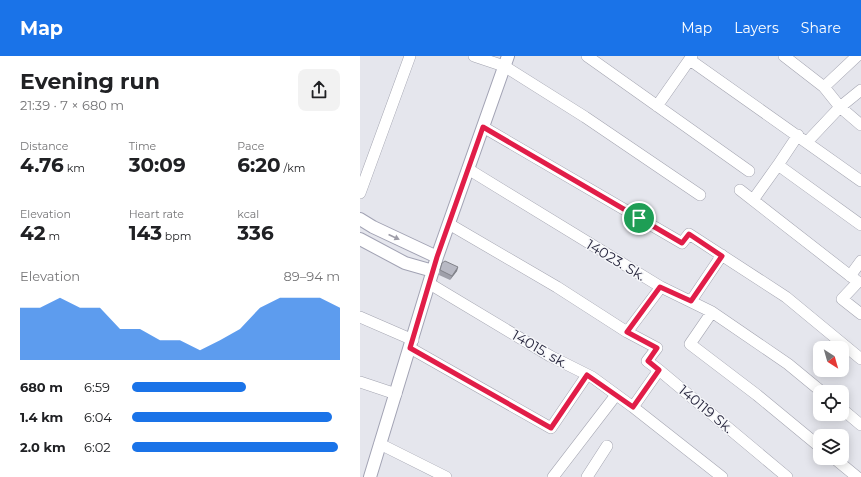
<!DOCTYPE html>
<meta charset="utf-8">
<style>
:root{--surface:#fff;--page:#f2f2f2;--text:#202124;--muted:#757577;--accent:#1a73e8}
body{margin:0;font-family:Montserrat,sans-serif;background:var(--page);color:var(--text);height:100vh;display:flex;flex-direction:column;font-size:15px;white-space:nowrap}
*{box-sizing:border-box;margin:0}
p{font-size:13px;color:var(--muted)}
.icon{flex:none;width:22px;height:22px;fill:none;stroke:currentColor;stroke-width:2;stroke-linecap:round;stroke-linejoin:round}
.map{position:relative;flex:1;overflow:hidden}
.panel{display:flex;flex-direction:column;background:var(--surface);width:360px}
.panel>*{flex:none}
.needle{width:26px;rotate:143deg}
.tools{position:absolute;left:453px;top:285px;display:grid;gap:8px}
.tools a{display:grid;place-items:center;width:36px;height:36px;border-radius:8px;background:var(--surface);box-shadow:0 2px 10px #0003;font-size:20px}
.pin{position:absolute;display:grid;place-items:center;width:34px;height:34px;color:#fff;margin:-17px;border:2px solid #fff;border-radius:50%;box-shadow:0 1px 4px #0007}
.round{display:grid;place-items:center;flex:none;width:42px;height:42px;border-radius:8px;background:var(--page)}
.summary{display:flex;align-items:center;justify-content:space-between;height:68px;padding:0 20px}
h1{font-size:22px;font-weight:700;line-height:30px}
.stats{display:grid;grid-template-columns:repeat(3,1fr);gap:6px;height:68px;padding:4px 20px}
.stats div{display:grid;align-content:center}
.stats b{font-size:20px;font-weight:700}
.stats small{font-size:11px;font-weight:400}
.stats p{font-size:11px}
.chart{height:112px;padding:8px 20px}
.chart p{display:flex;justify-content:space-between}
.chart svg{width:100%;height:72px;margin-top:4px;fill:var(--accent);opacity:.7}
ul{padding:0 20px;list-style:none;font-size:13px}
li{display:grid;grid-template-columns:64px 48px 1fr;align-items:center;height:30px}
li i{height:10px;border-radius:5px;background:var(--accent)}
header{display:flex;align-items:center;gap:24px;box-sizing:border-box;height:56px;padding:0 20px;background:var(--accent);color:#fff}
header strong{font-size:19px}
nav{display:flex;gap:22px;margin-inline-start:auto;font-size:14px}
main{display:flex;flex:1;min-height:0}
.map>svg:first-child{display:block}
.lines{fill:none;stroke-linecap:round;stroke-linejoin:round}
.street-casing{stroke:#a4a5b1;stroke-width:12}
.secondary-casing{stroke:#a2a3b4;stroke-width:14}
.street{stroke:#fff;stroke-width:11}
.secondary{stroke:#fff;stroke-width:12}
.wall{fill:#9e9fa9}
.shaded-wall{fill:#818289}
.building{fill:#b8b9c4;stroke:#818289}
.oneway{fill:#9e9da8}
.route-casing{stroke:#fff;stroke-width:8}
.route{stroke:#e11d48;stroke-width:5}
.labels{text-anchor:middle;stroke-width:3;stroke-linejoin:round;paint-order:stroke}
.street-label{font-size:14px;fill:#27263d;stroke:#f5f6f9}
</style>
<header>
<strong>Map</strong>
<nav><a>Map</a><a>Layers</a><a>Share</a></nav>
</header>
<main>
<section class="panel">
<div class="summary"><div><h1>Evening run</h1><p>21:39 · 7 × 680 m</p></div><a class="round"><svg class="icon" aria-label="share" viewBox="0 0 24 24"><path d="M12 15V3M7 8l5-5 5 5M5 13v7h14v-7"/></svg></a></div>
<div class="stats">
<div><p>Distance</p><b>4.76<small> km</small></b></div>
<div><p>Time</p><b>30:09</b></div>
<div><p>Pace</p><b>6:20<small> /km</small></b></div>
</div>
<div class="stats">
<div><p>Elevation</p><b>42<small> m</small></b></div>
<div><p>Heart rate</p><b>143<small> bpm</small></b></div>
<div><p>kcal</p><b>336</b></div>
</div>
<div class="chart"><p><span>Elevation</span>89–94 m</p>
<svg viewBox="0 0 160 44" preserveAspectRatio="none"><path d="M0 44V12L10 12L20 6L30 12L40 12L50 25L60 25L70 32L80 32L90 38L100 32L110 25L120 12L130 6L140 6L150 6L160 12V44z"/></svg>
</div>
<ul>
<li><b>680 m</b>6:59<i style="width:55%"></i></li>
<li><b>1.4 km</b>6:04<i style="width:96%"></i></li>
<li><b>2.0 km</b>6:02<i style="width:99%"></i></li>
</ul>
</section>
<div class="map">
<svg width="501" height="421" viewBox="0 0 501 421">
<rect width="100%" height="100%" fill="#e5e6ed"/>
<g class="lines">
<!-- street casing -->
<g class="street-casing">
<path id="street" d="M114 0 144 10 225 61 340 139
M227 0 389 115
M424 0 464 31 480 51 501 69
M330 4 501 125
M464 31 497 0
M297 50 332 0
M123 71 322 187 329 178 426 241 501 303
M447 86 480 51 501 34
M418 109 501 169
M108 113 301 231 352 256 428 308 462 336
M380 134 498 226 482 243 501 258
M0 137 50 0
M393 144 418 109 438 79
M89 168 197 231 267 276 297 292 287 305 299 314
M490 220 501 205
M70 228 190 300 232 321 273 351 362 421
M331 245 362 199
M352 256 330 288 397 339 460 391
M0 261 53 284
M267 276 301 231
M50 292 191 372 227 319
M0 326 36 338
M273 351 299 314 427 421
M482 353 501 369
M20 388 86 421
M474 402 497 421
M193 421 256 339
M227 421 247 390"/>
</g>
<!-- secondary casing -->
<g class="secondary-casing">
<path id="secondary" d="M0 163 13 171 77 201
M0 183 45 207 73 215
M10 421 77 201 148 0"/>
</g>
<!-- street -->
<use href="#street" class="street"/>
<!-- secondary -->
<use href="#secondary" class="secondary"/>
</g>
<!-- wall -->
<path class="wall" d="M82 207 98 211 97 215 90 224 79 219Z"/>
<!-- shaded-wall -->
<path class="shaded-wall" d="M98 211 97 215 90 224 92 220Z"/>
<!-- building -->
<path class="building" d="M85 205 98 211 92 220 80 214 82 207Z"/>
<!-- one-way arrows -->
<defs><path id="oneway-solid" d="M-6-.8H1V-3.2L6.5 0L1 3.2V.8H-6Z"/></defs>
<use class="oneway" href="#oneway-solid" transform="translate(34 181) rotate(25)"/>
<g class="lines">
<!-- route casing -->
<g class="route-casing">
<path id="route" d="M123 71 322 187 329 178 362 200 331 245 300 231 267 276 297 292 288 305 299 314 273 351 227 319 191 372 50 292 77 201Z"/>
</g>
<!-- route -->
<use href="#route" class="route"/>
</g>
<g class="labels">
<!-- street labels -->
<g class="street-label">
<text transform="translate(256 204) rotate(31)" y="5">14023. Sk.</text>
<text transform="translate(180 293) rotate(30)" y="5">14015. sk.</text>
<text transform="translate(346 353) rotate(40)" y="5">140119 Sk.</text>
</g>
</g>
</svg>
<div class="tools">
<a><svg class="needle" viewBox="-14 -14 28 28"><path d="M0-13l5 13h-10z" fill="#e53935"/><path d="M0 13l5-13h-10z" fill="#757577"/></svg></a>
<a><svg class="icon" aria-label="locate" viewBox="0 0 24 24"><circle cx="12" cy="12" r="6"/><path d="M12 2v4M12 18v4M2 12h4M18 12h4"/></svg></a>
<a><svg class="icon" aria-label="layers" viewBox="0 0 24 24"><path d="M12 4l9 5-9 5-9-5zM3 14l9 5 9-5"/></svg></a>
</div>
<div class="pin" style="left:279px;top:162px;background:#1e9e55"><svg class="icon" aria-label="arrive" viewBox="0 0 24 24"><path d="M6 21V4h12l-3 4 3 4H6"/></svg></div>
</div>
</main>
